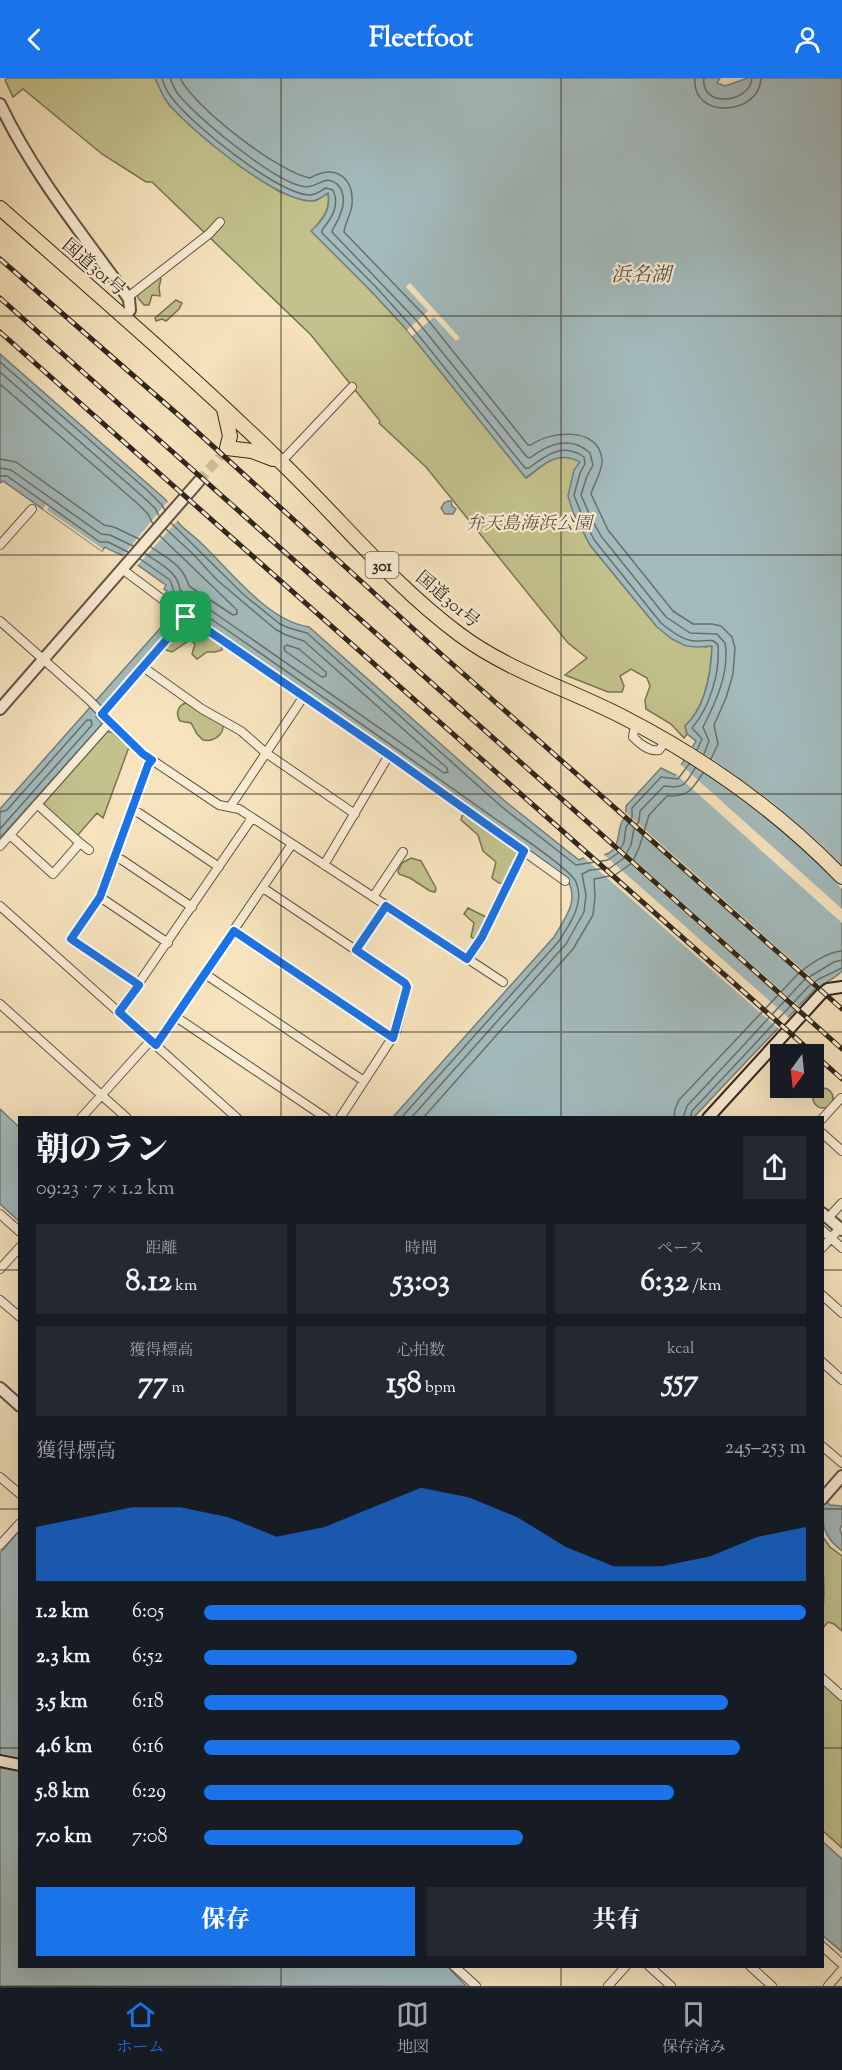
<!DOCTYPE html>
<html lang="ja">
<meta charset="utf-8">
<style>
:root{--surface:#171b24;--page:#242831;--text:#f1f3f6;--muted:#9ea1a6;--line:#363941;--accent:#1a73e8}
body{margin:0;font-family:"Sorts Mill Goudy","Noto Serif JP",serif;background:var(--page);color:var(--text);height:100vh;display:flex;flex-direction:column;font-size:22px;white-space:nowrap}
*{box-sizing:border-box;margin:0}
p{font-size:20px;color:var(--muted)}
.icon{flex:none;width:33px;height:33px;fill:none;stroke:currentColor;stroke-width:2;stroke-linecap:round;stroke-linejoin:round}
.map{position:relative;flex:1;overflow:hidden}
.side{position:absolute;left:18px;top:1038px;width:806px;height:852px;display:flex;flex-direction:column;background:var(--surface);border-radius:0px;box-shadow:0 6px 24px #0002}
.side>*{flex:none}
.needle{width:39px;rotate:195deg}
.fabs{position:absolute;left:770px;top:966px;display:grid;gap:12px}
.fabs a{display:grid;place-items:center;width:54px;height:54px;border-radius:0px;background:var(--surface);box-shadow:0 6px 24px #0002;font-size:30px}
.pin{position:absolute;display:grid;place-items:center;width:51px;height:51px;color:#fff;margin:-26px;border-radius:12px;box-shadow:0 3px 9px #0006}
.round{display:grid;place-items:center;flex:none;width:63px;height:63px;border-radius:0px;background:var(--page)}
.summary{display:flex;align-items:center;justify-content:space-between;height:102px;padding:0 18px}
h1{font-size:33px;font-weight:800;line-height:45px}
.figures{display:grid;grid-template-columns:repeat(3,1fr);gap:9px;height:102px;padding:6px 18px}
.figures div{display:grid;align-content:center;border-radius:0px;background:var(--page);text-align:center}
.figures b{font-size:30px;font-weight:800}
.figures small{font-size:16px;font-weight:400}
.figures p{font-size:16px}
.chart{height:168px;padding:12px 18px}
.chart p{display:flex;justify-content:space-between}
.chart svg{width:100%;height:108px;margin-top:6px;fill:var(--accent);opacity:.7}
.action{display:flex;gap:12px;margin-top:auto;padding:12px 18px}
.action a{flex:1;height:69px;border-radius:0px;background:var(--accent);color:#fff;font-size:24px;font-weight:800;line-height:69px;text-align:center}
.action a+a{background:var(--page);color:var(--text)}
ul{padding:0 18px;list-style:none;font-size:20px}
li{display:grid;grid-template-columns:96px 72px 1fr;align-items:center;height:45px}
li i{height:15px;border-radius:8px;background:var(--accent)}
header{display:flex;justify-content:space-between;align-items:center;height:78px;padding:0 18px;background:var(--accent);color:#fff;font-size:27px;font-weight:800}
.tab-bar{display:flex;justify-content:space-around;align-items:center;height:84px;border-top:2px solid var(--line);background:var(--surface);font-size:16px;color:var(--muted)}
.tab-bar a{display:grid;justify-items:center;gap:3px}
.tab-bar .current{color:var(--accent)}
.map>svg:first-child{display:block}
.green{fill:#c3c28d;stroke:#787454;stroke-width:1.5}
.water{fill:#a3bbbd;stroke:#747f7c;stroke-width:1.5}
.pier{fill:#f7e4be}
.lines{fill:none;stroke-linecap:round;stroke-linejoin:round}
.shore{stroke:#68706c;stroke-width:1.5}
.tertiary-tunnel{stroke:#cfbe9d;stroke-width:10;stroke-dasharray:10 5;stroke-linecap:butt}
.minor-casing{stroke:#605544;stroke-width:10}
.tertiary-casing{stroke:#605544;stroke-width:14}
.secondary-casing{stroke:#2e251b;stroke-width:14}
.trunk-casing{stroke:#2e251b;stroke-width:16}
.minor{stroke:#faedd5;stroke-width:8}
.tertiary{stroke:#faedd5;stroke-width:10}
.secondary{stroke:#faedd5;stroke-width:10}
.trunk{stroke:#f7e4be;stroke-width:14}
.rail-casing{stroke:#2e251b;stroke-width:5}
.rail{stroke:#faedd5;stroke-width:3;stroke-dasharray:9;stroke-linecap:butt}
.route-casing{stroke:#fff;stroke-width:12}
.route{stroke:#1a73e8;stroke-width:8}
.grid{fill:none;stroke:#2e251b;stroke-width:1.5;stroke-opacity:0.55}
.labels{text-anchor:middle;stroke-width:4.5;stroke-linejoin:round;paint-order:stroke}
.shield{fill:#faedd5;stroke:#6b6153;stroke-width:1.5}
.shield-label{font-size:16px;font-weight:bold;fill:#2e251b}
.street-label{font-size:18px;fill:#2e251b;stroke:#faedd5}
.park-label{font-size:18px;font-style:italic;fill:#5b543d;stroke:#faedd5}
.water-label{font-size:20px;font-style:italic;fill:#51524c;stroke:#faedd5}
</style>
<header><svg class="icon" aria-label="back" viewBox="0 0 24 24"><path d="M15 5l-7 7 7 7"/></svg>Fleetfoot<svg class="icon" aria-label="person" viewBox="0 0 24 24"><circle cx="12" cy="8" r="4"/><path d="M4 21q1-7 8-7t8 7"/></svg></header>
<div class="map">
<svg width="842" height="1908" viewBox="0 0 842 1908">
<rect width="100%" height="100%" fill="#f7e4be"/>
<filter id="stains"><feTurbulence type="fractalNoise" baseFrequency=".00333" numOctaves="4"/><feColorMatrix values="0 0 0 0 .2 0 0 0 0 .09 0 0 0 0 .02 0 0 0 .5 -.17"/></filter>
<radialGradient id="worn" r=".72"><stop offset=".6" stop-color="#630" stop-opacity="0"/><stop offset="1" stop-color="#630" stop-opacity=".3"/></radialGradient>
<!-- green -->
<path class="green" d="M8 0H155L169 27 189 46 241 89 280 114 315 123 328 115C331 133 322 141 312 153L371 213 407 252 526 400C545 387 555 370 581 384L573 434 590 467 657 549 705 569 712 568C711 595 706 628 685 648L687 656 684 660 671 646 646 631 645 622 650 608 647 600 631 591 620 598 624 608 622 614H608L565 597 587 580 568 565 426 389 379 345 380 343 311 257 152 104H146L102 76 23 11 13 19 5 2Z
M159 199 161 201 159 209 160 218 152 217 149 227H144L138 220V216Z
M176 222 182 225 179 231 166 243 162 241 156 243 155 240Z
M187 544H190L221 565 222 572 215 574H207L197 581 192 576 195 566 190 562 172 574 166 572V567Z
M186 625 223 646C224 657 214 664 203 662L197 656 191 645 180 643C175 636 178 627 186 625Z
M107 654H112L129 669 103 740 97 735 77 758 44 728V725Z
M465 736 517 773V779L504 805H499L492 800 496 784 483 773 478 757 461 742 462 738Z
M411 780 421 783 436 810 435 814 430 813 410 800 399 796 398 793 402 785Z
M468 830 486 839V844L476 862 471 859 474 845 464 836Z
M813 1020a10 10 0 1 1 20 0a10 10 0 1 1-20 0Z
M822 1458 830 1469 842 1478V1553L834 1546 828 1544 822 1551 824 1515Z
M822 1605 842 1623V1770L822 1752Z"/>
<!-- water -->
<path class="water" d="M155 0H720L717 5 725 8 748 0H842V893C834 902 823 905 814 912L694 1039H393L554 859C565 840 580 823 567 801L525 770 188 533 96 639 101 644V647L0 760V731L179 529 164 517 167 513 164 511 166 507C153 498 140 488 127 480 120 475 112 474 105 469L102 473 3 403 0 405V276L166 422C170 429 172 437 177 443 183 451 193 457 201 465 230 492 267 543 309 549L506 724 579 782C587 776 598 780 607 776 620 770 617 757 621 746 625 737 626 739 626 728L661 690 675 697 696 663 687 656 685 648C706 629 711 596 712 568L698 569 686 568 672 561 657 549 590 467 573 434 568 418 574 392 580 384C558 372 543 386 526 400L407 252 371 213 311 153C323 142 331 132 328 115 323 118 319 122 312 123 277 124 190 52 168 25 162 18 159 8 155 0Z
M448 423H451L452 428 456 431 453 436H445L441 430 444 425Z
M0 1031 19 1049V1143L0 1126Z
M822 1419 830 1427 842 1428V1446L840 1451 842 1458V1473C821 1457 822 1444 822 1419Z
M19 1453 20 1888H447L466 1908H0V1475Z
M822 1763 842 1781V1874L822 1857Z"/>
<!-- pier -->
<path class="pier" d="M410 205 460 260 456 263 434 239 412 258 407 252 428 233 406 209Z
M167 424 173 429 179 441 136 489 121 480Z
M46 426 49 428 47 432 103 471 102 473 43 431Z
M690 667 717 684 772 724 824 769 842 787V811L813 780 762 736 736 716 682 681Z
M679 685 842 831V845L669 690 674 693Z
M623 732 822 909 818 913 622 739Z
M614 764 801 930 797 934 611 769Z
M601 774 790 941 780 952 581 777Z"/>
<g class="lines">
<!-- shore -->
<path class="shore" d="M162 0C164 7 167 14 172 20 192 47 277 115 309 117 316 117 320 113 326 110L333 112C340 127 332 140 322 152V155L376 209 411 248 525 390H529C546 377 563 364 584 379L585 386 580 395 574 417 585 445 595 463 661 545C671 553 682 562 695 563 704 564 712 559 718 567 720 595 710 629 692 650L702 661 697 672
M170 0C172 5 175 12 178 16 199 41 271 101 301 108 313 111 317 104 328 102 345 105 346 124 340 137 338 144 333 149 332 154L417 243 527 379 530 380C548 366 571 357 590 375L593 387 587 398 581 417 592 442 601 458 666 539 690 555 717 556 725 565C730 593 716 624 703 649L709 663 704 676
M180 0C193 28 279 95 310 100 334 86 354 98 352 127 351 136 345 145 344 154L424 237 528 367H531C550 353 598 348 602 381 603 393 594 405 591 416L608 452 673 533 693 546H712L721 548 732 559 735 570 733 596 726 620 714 647 718 666 711 681
M695 0C691 42 760 38 761 0
M704 0C700 30 750 26 752 0
M0 284 147 412 161 426 165 432
M0 294 142 418 155 430 159 438
M0 306 137 425 148 436 153 446
M0 381 16 384 104 447 114 449 139 461
M0 390 11 392 101 456 110 457 133 468
M0 398H7L100 464H108L128 474
M171 445 244 517 280 546 289 550 307 555 502 729 576 787 608 782 618 775 624 764 626 749 632 740V730L661 699 678 701 689 686
M151 469C168 481 183 487 189 508L233 537 237 536V532L160 458
M145 475C159 486 178 493 180 512L206 529 444 695 448 694 447 690 304 563 286 557 275 551 217 502 193 476 166 451
M140 481 170 502C176 516 173 524 192 528 293 597 394 669 494 740 510 751 570 790 576 804 585 825 570 846 559 863L401 1040
M287 567 299 571 326 594V598L322 599 285 573 284 569Z
M0 734 7 732 87 642H91L92 647 0 751
M411 1040 566 866 584 834 586 817 582 796 590 792 610 790 624 780 631 767 634 751 639 743 640 733 664 708C684 711 685 707 695 690
M423 1040 573 871 593 837 595 819 594 801 615 797 632 785 639 770 649 737 667 718C688 719 692 712 703 695
M674 1040 675 1031 679 1022 797 897C808 887 827 874 842 873
M683 1040 687 1028 804 902 834 884 842 882
M690 1040 692 1033 809 908 819 901 842 890"/>
<!-- tertiary-tunnel -->
<path class="tertiary-tunnel" d="M199 403 223 375"/>
<!-- minor casing -->
<g class="minor-casing">
<path id="minor" d="M128 219 209 156 220 144
M281 384 352 309
M0 467 32 431
M122 491 186 539
M0 543 88 621 143 676 219 727 239 731 503 904
M143 589 202 631 241 653 266 675 355 736
M102 636 187 538 389 677 565 803
M637 647 634 653 633 659C640 666 649 674 659 672L666 663
M230 729 304 618
M131 733 139 735 219 789
M10 757 53 796 80 765 37 726
M80 765 89 772
M0 768 110 644
M114 779 122 782 192 829
M324 787 389 677
M263 810 405 905 407 909 396 954 340 1040
M100 819 168 865
M373 819 403 774
M0 828 237 1040
M234 853 393 960
M356 872 386 828
M467 881 482 859 524 773
M205 896 364 1003
M139 907 71 861 100 819 148 687 152 682
M0 926 127 1040
M119 934 252 740
M176 939 326 1040
M156 967 292 766
M81 1040 151 962
M822 1041 841 1020
M822 1055 842 1073
M0 1136 20 1154
M828 1140 842 1125
M822 1152 842 1170
M822 1170 840 1150
M0 1191 20 1169
M822 1217 842 1235
M0 1222 20 1239
M822 1284 842 1302
M822 1368 842 1385
M0 1399 20 1416
M0 1467 20 1445
M822 1600 842 1618
M822 1868 842 1886
M454 1888 476 1908
M649 1888 671 1908
M750 1888 772 1908
M608 1908 626 1888
M828 1908 842 1892"/>
</g>
<!-- tertiary casing -->
<g class="tertiary-casing">
<path id="tertiary" d="M0 26C33 96 84 158 129 221L130 232 124 240
M0 631 199 403
M822 1135 842 1152
M0 1310 20 1328
M822 1421 842 1398"/>
</g>
<!-- secondary casing -->
<g class="secondary-casing">
<path id="secondary" d="M708 1040 821 916 828 911 842 909
M0 1683 20 1687"/>
</g>
<!-- trunk casing -->
<g class="trunk-casing">
<path id="trunk" d="M0 130C95 214 192 297 283 386 341 442 393 507 459 556 508 593 569 611 623 639 705 681 778 733 842 799
M224 331 230 358 227 370 252 373 273 381"/>
</g>
<!-- minor -->
<use href="#minor" class="minor"/>
<!-- tertiary -->
<use href="#tertiary" class="tertiary"/>
<!-- secondary -->
<use href="#secondary" class="secondary"/>
<!-- trunk -->
<use href="#trunk" class="trunk"/>
<!-- rail casing -->
<g class="rail-casing">
<path id="rail" d="M0 181 183 341 441 576 842 931
M0 220 842 971
M0 254 842 1001"/>
</g>
<!-- rail -->
<use href="#rail" class="rail"/>
</g>
<g class="lines">
<!-- route casing -->
<g class="route-casing">
<path id="route" d="M187 538 389 677 524 773 482 859 467 881 386 828 356 872 405 905 407 909 393 960 234 853 156 967 119 934 139 907 71 861 100 819 148 687 152 682 143 676 102 636Z"/>
</g>
<!-- route -->
<use href="#route" class="route"/>
</g>
<!-- grid -->
<path class="grid" d="M281 0V1040M561 0V1040M0 238H842M0 477H842M0 716H842M0 954H842M0 1192H20M822 1192H842M0 1431H20M822 1431H842M0 1670H20M822 1670H842M281 1888V1908M561 1888V1908"/>
<g class="labels">
<!-- shield labels -->
<rect class="shield" x="365.5" y="474" width="33" height="26" rx="4.5"/>
<g class="shield-label">
<text x="382" y="493">301</text>
</g>
<!-- street labels -->
<g class="street-label">
<text transform="translate(94 189) rotate(41)" y="6">国道301号</text>
<text transform="translate(448 521) rotate(40)" y="6">国道301号</text>
</g>
<!-- park labels -->
<g class="park-label">
<text x="529" y="451">弁天島海浜公園</text>
</g>
<!-- water labels -->
<g class="water-label">
<text x="641" y="203">浜名湖</text>
</g>
</g>
<rect width="100%" height="100%" filter="url(#stains)"/>
<rect width="100%" height="100%" fill="url(#worn)"/>
</svg>
<div class="fabs">
<a><svg class="needle" viewBox="-14 -14 28 28"><path d="M0-13l5 13h-10z" fill="#e53935"/><path d="M0 13l5-13h-10z" fill="#9ea1a6"/></svg></a>
</div>
<div class="pin" style="left:186px;top:539px;background:#1e9e55"><svg class="icon" aria-label="arrive" viewBox="0 0 24 24"><path d="M6 21V4h12l-3 4 3 4H6"/></svg></div>
<section class="side">
<div class="summary"><div><h1>朝のラン</h1><p>09:23 · 7 × 1.2 km</p></div><a class="round"><svg class="icon" aria-label="share" viewBox="0 0 24 24"><path d="M12 15V3M7 8l5-5 5 5M5 13v7h14v-7"/></svg></a></div>
<div class="figures">
<div><p>距離</p><b>8.12<small> km</small></b></div>
<div><p>時間</p><b>53:03</b></div>
<div><p>ペース</p><b>6:32<small> /km</small></b></div>
</div>
<div class="figures">
<div><p>獲得標高</p><b>77<small> m</small></b></div>
<div><p>心拍数</p><b>158<small> bpm</small></b></div>
<div><p>kcal</p><b>557</b></div>
</div>
<div class="chart"><p><span>獲得標高</span>245–253 m</p>
<svg viewBox="0 0 160 44" preserveAspectRatio="none"><path d="M0 44V22L10 18L20 14L30 14L40 18L50 26L60 22L70 14L80 6L90 10L100 18L110 30L120 38L130 38L140 34L150 26L160 22V44z"/></svg>
</div>
<ul>
<li><b>1.2 km</b>6:05<i style="width:100%"></i></li>
<li><b>2.3 km</b>6:52<i style="width:62%"></i></li>
<li><b>3.5 km</b>6:18<i style="width:87%"></i></li>
<li><b>4.6 km</b>6:16<i style="width:89%"></i></li>
<li><b>5.8 km</b>6:29<i style="width:78%"></i></li>
<li><b>7.0 km</b>7:08<i style="width:53%"></i></li>
</ul>
<div class="action"><a>保存</a><a>共有</a></div>
</section>
</div>
<nav class="tab-bar">
<a class="current"><svg class="icon" aria-label="home" viewBox="0 0 24 24"><path d="M3 11l9-7 9 7M6 9v11h12V9"/></svg>ホーム</a>
<a><svg class="icon" aria-label="map" viewBox="0 0 24 24"><path d="M3 6l6-2 6 2 6-2v14l-6 2-6-2-6 2zM9 4v14M15 6v14"/></svg>地図</a>
<a><svg class="icon" aria-label="saved" viewBox="0 0 24 24"><path d="M7 4h10v16l-5-4-5 4z"/></svg>保存済み</a>
</nav>
